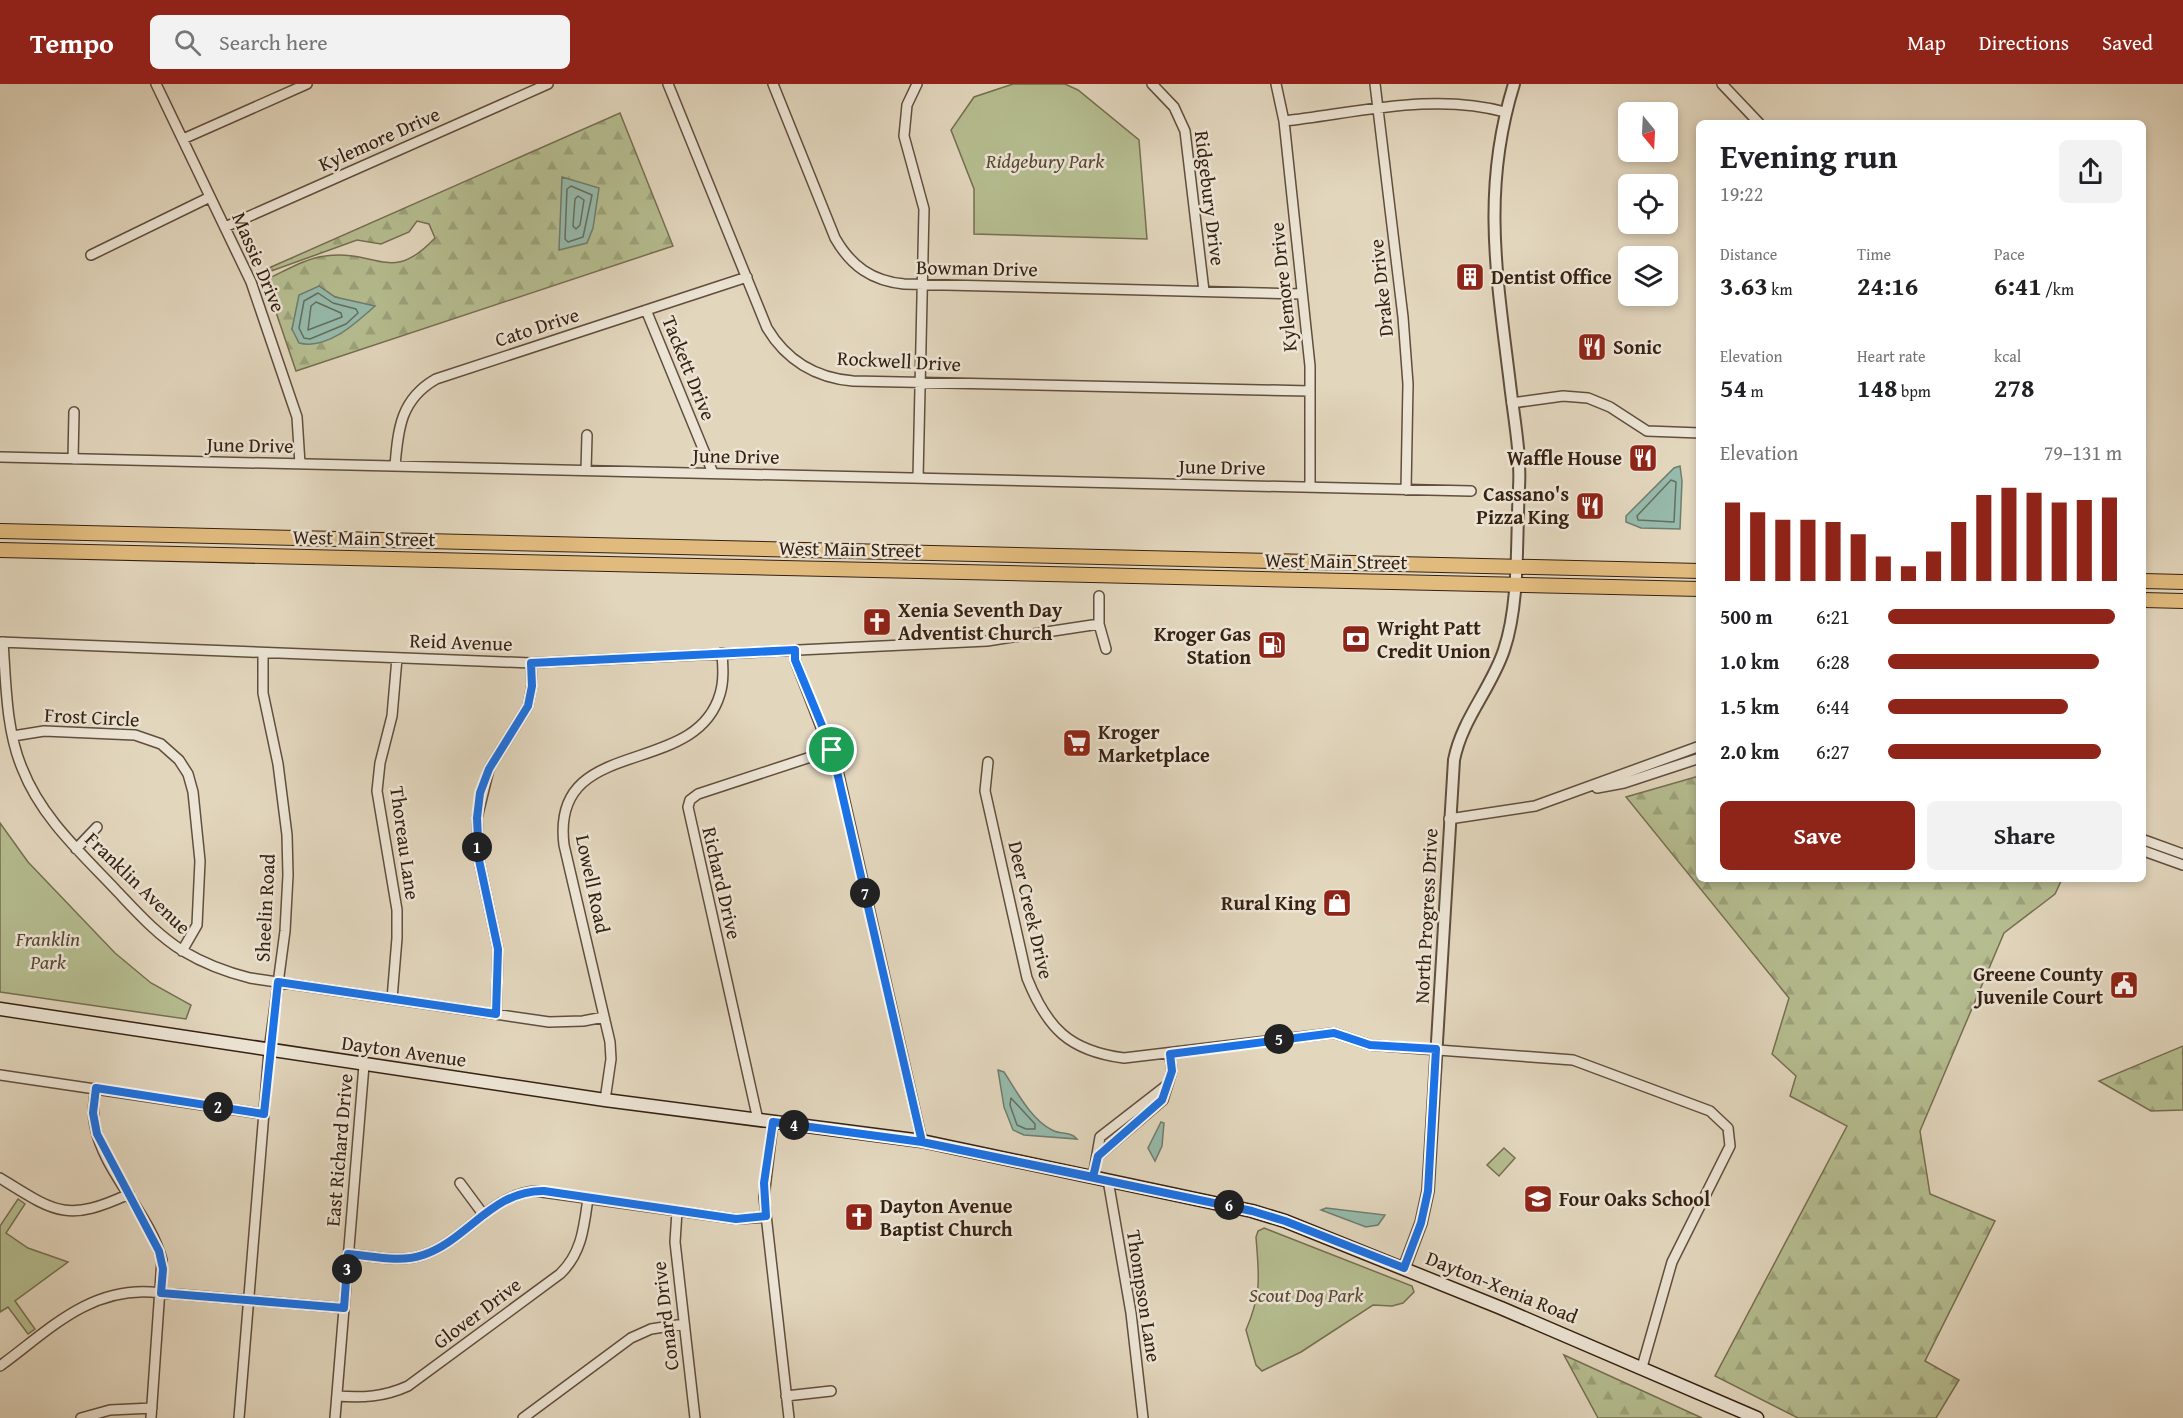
<!DOCTYPE html>
<meta charset="utf-8">
<style>
:root{--surface:#fff;--page:#f2f2f2;--text:#202124;--muted:#757577;--accent:#8f2418}
body{margin:0;font-family:"Gentium Book Plus",serif;background:var(--page);color:var(--text);height:100vh;display:flex;flex-direction:column;font-size:22px;white-space:nowrap}
*{box-sizing:border-box;margin:0}
p{font-size:20px;color:var(--muted)}
.icon{flex:none;width:33px;height:33px;fill:none;stroke:currentColor;stroke-width:2;stroke-linecap:round;stroke-linejoin:round}
.map{position:relative;flex:1;overflow:hidden}
.side{position:absolute;left:1696px;top:36px;width:450px;height:762px;display:flex;flex-direction:column;background:var(--surface);border-radius:9px;box-shadow:0 3px 9px #0003}
.side>*{flex:none}
.needle{width:39px;rotate:162deg}
.controls{position:absolute;left:1618px;top:18px;display:grid;gap:12px}
.controls a{display:grid;place-items:center;width:60px;height:60px;border-radius:9px;background:var(--surface);box-shadow:0 3px 9px #0003;font-size:30px}
.pin{position:absolute;display:grid;place-items:center;width:51px;height:51px;color:#fff;margin:-26px;border:3px solid #fff;border-radius:50%;box-shadow:0 2px 6px #0007}
.km{position:absolute;width:30px;height:30px;margin:-15px;border-radius:50%;background:#222;color:#fff;font-size:16px;line-height:30px;text-align:center}
.round{display:grid;place-items:center;flex:none;width:63px;height:63px;border-radius:9px;background:var(--page)}
.overview{display:flex;align-items:center;justify-content:space-between;height:102px;padding:0 24px}
h1{font-size:33px;font-weight:600;line-height:45px}
.figures{display:grid;grid-template-columns:repeat(3,1fr);gap:9px;height:102px;padding:6px 24px}
.figures div{display:grid;align-content:center}
.figures b{font-size:26px;font-weight:600}
.figures small{font-size:16px;font-weight:400}
.figures p{font-size:16px}
.chart{height:168px;padding:12px 24px}
.chart p{display:flex;justify-content:space-between}
.chart svg{width:100%;height:108px;margin-top:6px;stroke:var(--accent);stroke-width:6}
.button{display:flex;gap:12px;margin-top:auto;padding:12px 24px}
.button a{flex:1;height:69px;border-radius:9px;background:var(--accent);color:#fff;font-size:24px;font-weight:600;line-height:69px;text-align:center}
.button a+a{background:var(--page);color:var(--text)}
ul{padding:0 24px;list-style:none;font-size:20px}
li{display:grid;grid-template-columns:96px 72px 1fr;align-items:center;height:45px}
li i{height:15px;border-radius:8px;background:var(--accent)}
header{display:flex;align-items:center;gap:36px;box-sizing:border-box;height:84px;padding:0 30px;background:var(--accent);color:#fff}
header strong{font-size:28px}
nav{display:flex;gap:33px;margin-inline-start:auto;font-size:21px}
.search{width:420px;height:54px;background:var(--page);display:flex;align-items:center;gap:15px;box-sizing:border-box;padding:0 21px;border-radius:9px;color:var(--muted);font-size:22px}
.map>svg:first-child{display:block}
.forest{fill:url(#forest-firs);stroke:#766f51;stroke-width:1.5;fill-rule:evenodd}
.park{fill:#b5bd90;stroke:#766f51;stroke-width:1.5}
.water{fill:#96baab;stroke:#707d6e;stroke-width:1.5}
.lines{fill:none;stroke-linecap:round;stroke-linejoin:round}
.shore{stroke:#666e5e;stroke-width:1.5}
.minor-casing{stroke:#614e3d;stroke-width:12}
.tertiary-casing{stroke:#614e3d;stroke-width:14}
.secondary-casing{stroke:#362112;stroke-width:15}
.primary-casing{stroke:#362112;stroke-width:16}
.minor{stroke:#ece4d4;stroke-width:9}
.tertiary{stroke:#ece4d4;stroke-width:10}
.secondary{stroke:#ece4d4;stroke-width:12}
.primary{stroke:#e1bb7e;stroke-width:14}
.route-casing{stroke:#fff;stroke-width:12}
.route{stroke:#1a73e8;stroke-width:8}
.labels{text-anchor:middle;stroke-width:5;stroke-linejoin:round;paint-order:stroke}
.street-label{font-size:20px;fill:#362112;stroke:#ece4d4}
.park-label{font-size:20px;font-style:italic;fill:#564832;stroke:#ece4d4}
.poi-label{font-size:20px;font-weight:bold;fill:#362112;stroke:#ece4d4;text-anchor:start}
</style>
<header>
<strong>Tempo</strong>
<div class="search"><svg class="icon" aria-label="search" viewBox="0 0 24 24"><circle cx="10" cy="10" r="6"/><path d="M15 15l6 6"/></svg>Search here</div>
<nav><a>Map</a><a>Directions</a><a>Saved</a></nav>
</header>
<div class="map">
<svg width="2183" height="1334" viewBox="0 0 2183 1334">
<defs>
<pattern id="forest-firs" width="22" height="20" patternUnits="userSpaceOnUse" patternTransform="scale(1.5)"><rect width="22" height="20" fill="#b5bd90"/><path d="M5 1l3.5 6h-7zM16 11l3.5 6h-7z" fill="#9ca27b"/></pattern>
</defs>
<rect width="100%" height="100%" fill="#e2d6bd"/>
<filter id="stains"><feTurbulence type="fractalNoise" baseFrequency=".00333" numOctaves="4"/><feColorMatrix values="0 0 0 0 .2 0 0 0 0 .09 0 0 0 0 .02 0 0 0 .5 -.17"/></filter>
<radialGradient id="worn" r=".72"><stop offset=".6" stop-color="#630" stop-opacity="0"/><stop offset="1" stop-color="#630" stop-opacity=".3"/></radialGradient>
<!-- forest -->
<path class="forest" d="M620 29 673 162 296 287 265 196C283 188 306 174 325 172 378 165 391 201 435 154L429 140 417 137 409 148 381 160 357 156 263 190 262 187ZM319 202 335 213 351 218 292 245 296 232Z
M1699 692 1700 795H2062L2055 810 2004 849 1920 1047 1930 1110 1995 1137 1925 1277 1959 1296 1936 1334H1798L1715 1292 1847 1042 1790 1012 1796 992 1772 970 1789 914 1626 713Z
M2183 962V1026L2151 1027 2099 997Z
M1564 1271 1702 1334H1598Z"/>
<!-- park -->
<path class="park" d="M1013 0H1065L1078 6 1139 56 1147 155 974 150V105L951 46 974 13Z
M0 739 28 778 115 869 151 899 191 921 186 935 0 908Z
M1504 1064 1515 1074 1499 1092 1487 1081Z
M18 1115 25 1120 6 1149 28 1164 68 1178 15 1217 35 1245 28 1250 8 1223 0 1228V1142Z
M1264 1144 1412 1202 1414 1208 1403 1219 1392 1222 1373 1221 1301 1268 1262 1287 1256 1281 1246 1246C1262 1208 1259 1193 1256 1153L1258 1147Z"/>
<!-- water -->
<path class="water" d="M562 93 599 104 593 144 587 159 559 166Z
M319 202 335 213 375 222C355 240 327 266 299 259L292 245 299 211Z
M1680 382 1682 397 1680 445 1641 444 1626 438V432L1674 384Z
M998 986 1004 988C1016 1006 1031 1036 1052 1046 1061 1051 1070 1047 1077 1055L1024 1051 1013 1046 1004 1023Z
M1161 1038 1164 1039 1162 1062 1155 1077 1148 1064Z
M1326 1124 1385 1131 1378 1141 1366 1143 1321 1126Z"/>
<g class="lines">
<!-- shore -->
<path class="shore" d="M571 102 592 111 583 153 568 158 565 155 567 105Z
M578 112 584 116 580 141 576 145 573 142 575 115Z
M318 209 333 219 356 225 358 229 346 240 310 255 304 254 299 244 304 217Z
M316 218 341 229 342 233 308 246 311 222Z
M1671 396 1676 398 1674 438 1638 436 1637 432Z
M1011 1014 1035 1040V1045H1026L1017 1041 1010 1021Z"/>
<!-- minor casing -->
<g class="minor-casing">
<path id="minor" d="M156 0 251 198 297 333 300 380
M668 0 767 244C786 276 816 294 853 297L1310 307
M773 0 835 154C851 182 872 197 904 200L1302 210
M917 0 907 21 904 52 924 125 918 394
M1152 0 1174 23 1185 47 1204 207
M1276 0 1284 37 1310 282V403
M1375 0 1403 233 1408 300 1406 406
M1722 0 1759 39
M1284 37C1356 29 1434 8 1505 28
M183 55 307 0
M225 143 548 0
M91 171 210 113
M646 226 713 389
M1512 319 1563 312 1588 314 1610 323 1647 347 1700 349
M0 373 1471 407
M73 375 74 328
M395 382C398 344 401 315 436 295L747 193
M586 386 587 351
M1099 512V540L1106 565
M0 558 531 579 987 557 1099 540
M3 558C6 599 6 646 22 684 41 733 80 768 115 805 136 827 156 850 183 867 203 879 226 888 250 894L549 938 583 937 604 933
M795 566V576L838 687 922 1057
M13 652 44 647 135 651 161 660 179 676 188 690 193 708 200 777 197 841 182 867
M988 678 985 707 1027 894C1047 944 1069 967 1124 974L1334 949 1370 961 1573 976 1710 1027 1728 1044 1730 1062 1672 1178 1642 1283
M1597 704 1624 699 1700 674
M1449 735 1535 722 1700 662
M2144 756 2183 770
M76 765 97 743
M2144 767 2183 781
M392 915 397 854V826L377 707 380 679 392 632 397 574
M496 930 498 865 479 776 477 734 489 685 528 622 532 601 531 579
M0 991 264 1030
M96 1004C94 1017 92 1029 95 1042 103 1087 150 1130 162 1176L151 1334
M605 1016 611 975 610 958 564 761C550 649 695 696 720 610 724 597 723 583 722 569
M758 1036 688 723 690 716 698 710 832 666
M773 1038 764 1113 789 1334
M1098 1072 1163 1016 1172 987 1170 971
M1093 1093 1100 1053 1167 1001
M0 1094C55 1128 66 1139 129 1110
M1108 1096 1131 1229 1143 1334
M460 1099 483 1130
M677 1127 675 1158 695 1334
M348 1170C372 1172 400 1179 423 1171 465 1157 489 1112 535 1107L736 1135 766 1133
M0 1282C48 1247 88 1204 151 1208L344 1224
M337 1312C362 1314 384 1313 408 1302L560 1190C582 1169 584 1143 588 1114
M786 1312 831 1307
M81 1334 110 1326 152 1324
M239 1334 269 967 285 847 288 791 287 751 278 680 263 609V569
M335 1334 364 981
M523 1334 631 1254 651 1245 684 1240"/>
</g>
<!-- tertiary casing -->
<g class="tertiary-casing">
<path id="tertiary" d="M1404 1184 1421 1139 1428 1107 1454 676C1462 635 1491 605 1504 566 1520 519 1516 454 1519 404 1521 369 1514 335 1510 300 1497 193 1481 106 1514 0"/>
</g>
<!-- secondary casing -->
<g class="secondary-casing">
<path id="secondary" d="M0 925 605 1016 922 1057 1252 1127 1285 1137 1501 1224 1757 1334"/>
</g>
<!-- primary casing -->
<g class="primary-casing">
<path id="primary" d="M0 447 1700 487
M0 466 1700 505
M2144 497 2183 498
M2144 516 2183 517"/>
</g>
<!-- minor -->
<use href="#minor" class="minor"/>
<!-- tertiary -->
<use href="#tertiary" class="tertiary"/>
<!-- secondary -->
<use href="#secondary" class="secondary"/>
<!-- primary -->
<use href="#primary" class="primary"/>
</g>
<g class="lines">
<!-- route casing -->
<g class="route-casing">
<path id="route" d="M832 666 795 576V566L531 579 532 602 528 622 489 685 480 709 477 734 479 776 498 865 496 930 278 898 264 1030 96 1004 93 1029 97 1050 159 1167 163 1185 161 1209 344 1224 348 1170C372 1172 400 1179 423 1171 468 1156 492 1106 544 1107L736 1135 766 1132 764 1099 773 1038 922 1058 1093 1093 1098 1072 1162 1016 1172 987 1170 970 1334 949 1370 961 1436 965 1428 1107 1421 1139 1404 1184 1285 1137 1252 1127 922 1058 832 666"/>
</g>
<!-- route -->
<use href="#route" class="route"/>
</g>
<!-- icons -->
<defs>
<g id="building-square" transform="scale(1.5)"><rect x="-9" y="-9" width="18" height="18" rx="4" fill="#8f2418" stroke="#ece4d4"/><path d="M-4-6H4V6H1V3H-1V6H-4ZM-2.5-4.3h1.7v1.8h-1.7ZM.8-4.3h1.7v1.8H.8ZM-2.5-1h1.7V.8h-1.7ZM.8-1h1.7V.8H.8Z" fill="#fff"/></g>
<g id="restaurant-square" transform="scale(1.5)"><rect x="-9" y="-9" width="18" height="18" rx="4" fill="#8f2418" stroke="#ece4d4"/><path d="M-5-6h1v4h1v-4h1v4h1v-4h1v5L-1.5 .5V6h-2V.5L-5-1ZM5-6V6H3V1.5H1.5Q1.5-4 5-6Z" fill="#fff"/></g>
<g id="church-square" transform="scale(1.5)"><rect x="-9" y="-9" width="18" height="18" rx="4" fill="#8f2418" stroke="#ece4d4"/><path d="M-1.2-6h2.4v3.5h3.3v2.4h-3.3V6h-2.4V-.1h-3.3v-2.4h3.3Z" fill="#fff"/></g>
<g id="bank-square" transform="scale(1.5)"><rect x="-9" y="-9" width="18" height="18" rx="4" fill="#8f2418" stroke="#ece4d4"/><path d="M-6-4H6V4H-6ZM0-2.3a2.3 2.3 0 1 0 0 4.6a2.3 2.3 0 1 0 0-4.6Z" fill="#fff"/></g>
<g id="fuel-square" transform="scale(1.5)"><rect x="-9" y="-9" width="18" height="18" rx="4" fill="#8f2418" stroke="#ece4d4"/><path d="M-5.5-6h7V0h2V4h1.3V-2.5L3-4.5l.8-.8L6-3V5H2.5V1h-1V6h-7ZM-4.2-4.7v3.2H.2V-4.7Z" fill="#fff"/></g>
<g id="supermarket-square" transform="scale(1.5)"><rect x="-9" y="-9" width="18" height="18" rx="4" fill="#8f2418" stroke="#ece4d4"/><path d="M-6-5.5h2.5l.6 2H6L4.5 2H-2.5L-4.4-4H-6ZM-1.5 3.2a1.3 1.3 0 1 0 .1 0ZM3 3.2a1.3 1.3 0 1 0 .1 0Z" fill="#fff"/></g>
<g id="shop-square" transform="scale(1.5)"><rect x="-9" y="-9" width="18" height="18" rx="4" fill="#8f2418" stroke="#ece4d4"/><path d="M-5-2.5h2.3a2.7 3.5 0 0 1 5.4 0H5L5.5 6h-11ZM-1.5-2.5h3a1.5 2.3 0 0 0-3 0Z" fill="#fff"/></g>
<g id="civic-square" transform="scale(1.5)"><rect x="-9" y="-9" width="18" height="18" rx="4" fill="#8f2418" stroke="#ece4d4"/><path d="M-.6-6.5H3V-4.5H.6V-3L4-1V1h2V6H-6V1h2V-1L-.6-3ZM-1.2 2.5V6h2.4V2.5Z" fill="#fff"/></g>
<g id="school-square" transform="scale(1.5)"><rect x="-9" y="-9" width="18" height="18" rx="4" fill="#8f2418" stroke="#ece4d4"/><path d="M0-5L7-2L0 1L-7-2ZM-4 1L0 2.5L4 1V4Q0 6-4 4Z" fill="#fff"/></g>
</defs>
<g fill-rule="evenodd">
<use href="#building-square" x="1470" y="193"/>
<use href="#restaurant-square" x="1592" y="263"/>
<use href="#restaurant-square" x="1643" y="374"/>
<use href="#restaurant-square" x="1590" y="422"/>
<use href="#church-square" x="877" y="538"/>
<use href="#bank-square" x="1356" y="555"/>
<use href="#fuel-square" x="1272" y="561"/>
<use href="#supermarket-square" x="1077" y="659"/>
<use href="#shop-square" x="1337" y="819"/>
<use href="#civic-square" x="2124" y="901"/>
<use href="#school-square" x="1538" y="1115"/>
<use href="#church-square" x="859" y="1133"/>
</g>
<g class="labels">
<!-- street labels -->
<g class="street-label">
<text transform="translate(379 55) rotate(-24)" y="7">Kylemore Drive</text>
<text transform="translate(1210 114) rotate(83)" y="7">Ridgebury Drive</text>
<text transform="translate(259 178) rotate(67)" y="7">Massie Drive</text>
<text transform="translate(977 184) rotate(1)" y="7">Bowman Drive</text>
<text transform="translate(1283 203) rotate(-96)" y="7">Kylemore Drive</text>
<text transform="translate(1381 204) rotate(-96)" y="7">Drake Drive</text>
<text transform="translate(537 243) rotate(-18)" y="7">Cato Drive</text>
<text transform="translate(899 277) rotate(3)" y="7">Rockwell Drive</text>
<text transform="translate(689 284) rotate(68)" y="7">Tackett Drive</text>
<text transform="translate(250 361) rotate(1)" y="7">June Drive</text>
<text transform="translate(736 372) rotate(1)" y="7">June Drive</text>
<text transform="translate(1222 383) rotate(1)" y="7">June Drive</text>
<text transform="translate(364 454) rotate(1)" y="7">West Main Street</text>
<text transform="translate(850 465) rotate(1)" y="7">West Main Street</text>
<text transform="translate(1336 477) rotate(1)" y="7">West Main Street</text>
<text transform="translate(461 558) rotate(2)" y="7">Reid Avenue</text>
<text transform="translate(92 633) rotate(3)" y="7">Frost Circle</text>
<text transform="translate(405 759) rotate(82)" y="7">Thoreau Lane</text>
<text transform="translate(138 799) rotate(44)" y="7">Franklin Avenue</text>
<text transform="translate(722 799) rotate(77)" y="7">Richard Drive</text>
<text transform="translate(593 800) rotate(78)" y="7">Lowell Road</text>
<text transform="translate(265 824) rotate(-87)" y="7">Sheelin Road</text>
<text transform="translate(1031 826) rotate(77)" y="7">Deer Creek Drive</text>
<text transform="translate(1426 832) rotate(-87)" y="7">North Progress Drive</text>
<text transform="translate(404 967) rotate(8)" y="7">Dayton Avenue</text>
<text transform="translate(339 1066) rotate(-85)" y="7">East Richard Drive</text>
<text transform="translate(1502 1203) rotate(22)" y="7">Dayton-Xenia Road</text>
<text transform="translate(1144 1212) rotate(81)" y="7">Thompson Lane</text>
<text transform="translate(477 1229) rotate(-37)" y="7">Glover Drive</text>
<text transform="translate(665 1232) rotate(-97)" y="7">Conard Drive</text>
</g>
<!-- park labels -->
<g class="park-label">
<text x="1045" y="84">Ridgebury Park</text>
<text x="48" y="862">Franklin<tspan x="48" dy="23">Park</tspan></text>
<text x="1306" y="1218">Scout Dog Park</text>
</g>
<!-- poi labels -->
<g class="poi-label">
<text x="1491" y="200">Dentist Office</text>
<text x="1613" y="270">Sonic</text>
<text x="1622" y="381" text-anchor="end">Waffle House</text>
<text x="1569" y="417" text-anchor="end">Cassano's<tspan x="1569" dy="23">Pizza King</tspan></text>
<text x="898" y="533">Xenia Seventh Day<tspan x="898" dy="23">Adventist Church</tspan></text>
<text x="1377" y="551">Wright Patt<tspan x="1377" dy="23">Credit Union</tspan></text>
<text x="1251" y="557" text-anchor="end">Kroger Gas<tspan x="1251" dy="23">Station</tspan></text>
<text x="1098" y="655">Kroger<tspan x="1098" dy="23">Marketplace</tspan></text>
<text x="1316" y="826" text-anchor="end">Rural King</text>
<text x="2103" y="897" text-anchor="end">Greene County<tspan x="2103" dy="23">Juvenile Court</tspan></text>
<text x="1559" y="1122">Four Oaks School</text>
<text x="880" y="1129">Dayton Avenue<tspan x="880" dy="23">Baptist Church</tspan></text>
</g>
</g>
<rect width="100%" height="100%" filter="url(#stains)"/>
<rect width="100%" height="100%" fill="url(#worn)"/>
</svg>
<div class="controls">
<a><svg class="needle" viewBox="-14 -14 28 28"><path d="M0-13l5 13h-10z" fill="#e53935"/><path d="M0 13l5-13h-10z" fill="#757577"/></svg></a>
<a><svg class="icon" aria-label="locate" viewBox="0 0 24 24"><circle cx="12" cy="12" r="6"/><path d="M12 2v4M12 18v4M2 12h4M18 12h4"/></svg></a>
<a><svg class="icon" aria-label="layers" viewBox="0 0 24 24"><path d="M12 4l9 5-9 5-9-5zM3 14l9 5 9-5"/></svg></a>
</div>
<div class="pin" style="left:832px;top:666px;background:#1e9e55"><svg class="icon" aria-label="arrive" viewBox="0 0 24 24"><path d="M6 21V4h12l-3 4 3 4H6"/></svg></div>
<b class="km" style="left:477px;top:763px">1</b>
<b class="km" style="left:218px;top:1023px">2</b>
<b class="km" style="left:347px;top:1185px">3</b>
<b class="km" style="left:794px;top:1041px">4</b>
<b class="km" style="left:1279px;top:955px">5</b>
<b class="km" style="left:1229px;top:1121px">6</b>
<b class="km" style="left:865px;top:809px">7</b>
<section class="side">
<div class="overview"><div><h1>Evening run</h1><p>19:22</p></div><a class="round"><svg class="icon" aria-label="share" viewBox="0 0 24 24"><path d="M12 15V3M7 8l5-5 5 5M5 13v7h14v-7"/></svg></a></div>
<div class="figures">
<div><p>Distance</p><b>3.63<small> km</small></b></div>
<div><p>Time</p><b>24:16</b></div>
<div><p>Pace</p><b>6:41<small> /km</small></b></div>
</div>
<div class="figures">
<div><p>Elevation</p><b>54<small> m</small></b></div>
<div><p>Heart rate</p><b>148<small> bpm</small></b></div>
<div><p>kcal</p><b>278</b></div>
</div>
<div class="chart"><p><span>Elevation</span>79–131 m</p>
<svg viewBox="0 0 160 44" preserveAspectRatio="none"><path d="M5 44V12M15 44V16M25 44V19M35 44V19M45 44V20M55 44V25M65 44V34M75 44V38M85 44V32M95 44V20M105 44V9M115 44V6M125 44V8M135 44V12M145 44V11M155 44V10"/></svg>
</div>
<ul>
<li><b>500 m</b>6:21<i style="width:97%"></i></li>
<li><b>1.0 km</b>6:28<i style="width:90%"></i></li>
<li><b>1.5 km</b>6:44<i style="width:77%"></i></li>
<li><b>2.0 km</b>6:27<i style="width:91%"></i></li>
</ul>
<div class="button"><a>Save</a><a>Share</a></div>
</section>
</div>
